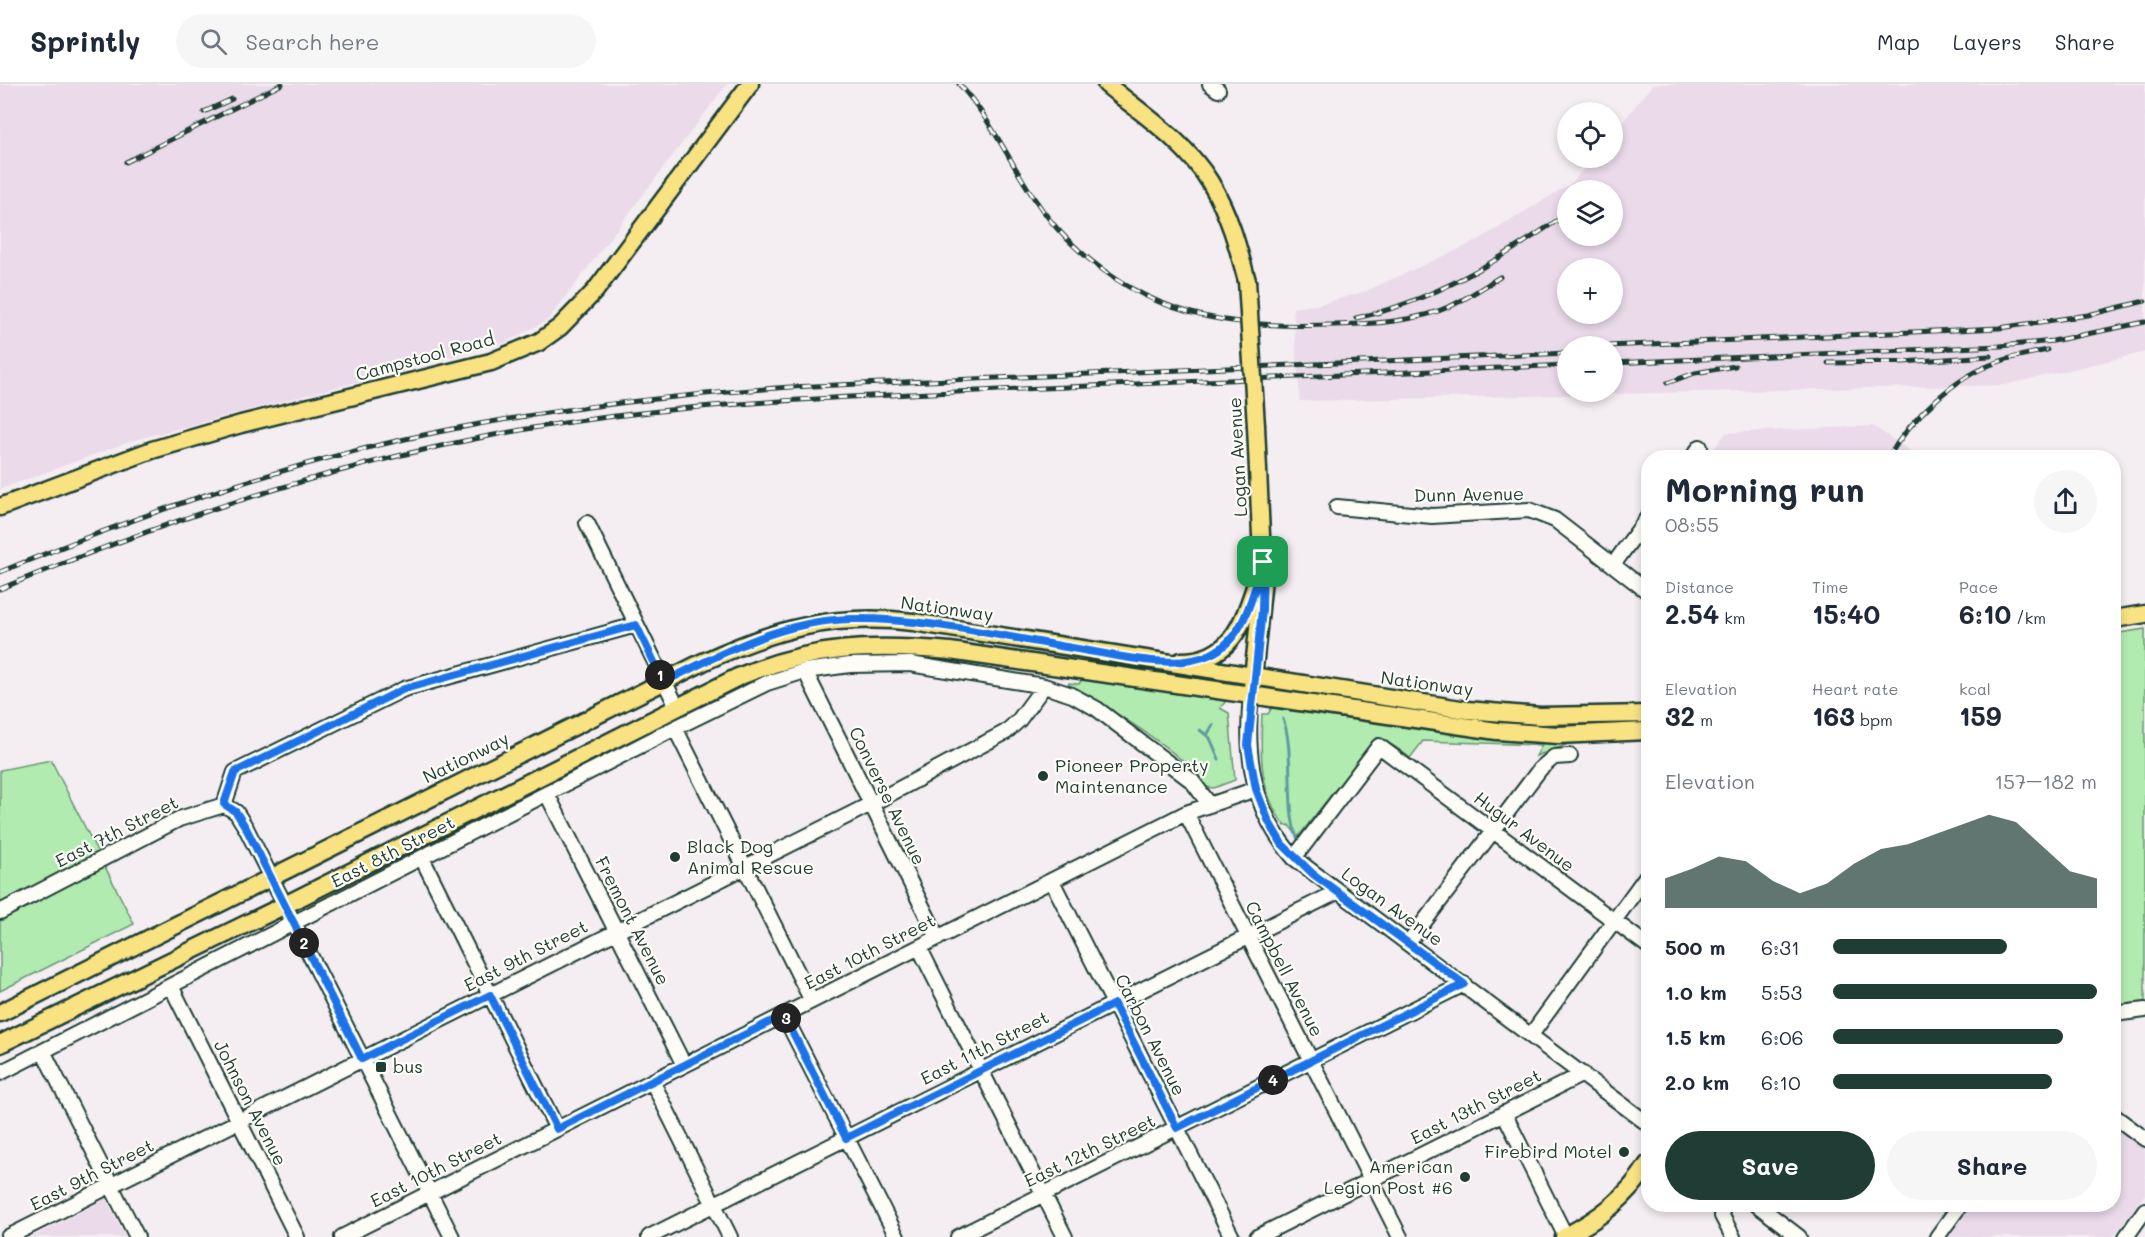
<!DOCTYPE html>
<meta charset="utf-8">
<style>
:root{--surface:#fff;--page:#f6f6f7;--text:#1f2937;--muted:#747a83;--line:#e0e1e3;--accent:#1f3d34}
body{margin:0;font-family:Mali,sans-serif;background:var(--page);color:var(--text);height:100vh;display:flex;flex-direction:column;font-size:22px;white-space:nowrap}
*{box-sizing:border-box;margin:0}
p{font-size:20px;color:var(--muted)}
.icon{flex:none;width:33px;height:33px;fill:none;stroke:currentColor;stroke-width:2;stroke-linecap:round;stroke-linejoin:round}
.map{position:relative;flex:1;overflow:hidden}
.side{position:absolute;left:1641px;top:366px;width:480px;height:762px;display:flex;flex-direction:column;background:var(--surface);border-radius:24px;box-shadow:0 3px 9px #0003}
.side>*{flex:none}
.fabs{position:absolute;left:1557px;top:18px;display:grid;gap:12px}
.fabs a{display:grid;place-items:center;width:66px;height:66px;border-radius:50%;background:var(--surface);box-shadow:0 3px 9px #0003;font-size:30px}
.pin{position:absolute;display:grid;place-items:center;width:51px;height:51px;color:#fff;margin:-26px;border-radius:12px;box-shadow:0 3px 9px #0006}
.km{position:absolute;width:30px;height:30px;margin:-15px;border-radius:50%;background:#222;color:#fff;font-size:16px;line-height:30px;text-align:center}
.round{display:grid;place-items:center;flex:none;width:63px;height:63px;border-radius:32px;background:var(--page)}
.summary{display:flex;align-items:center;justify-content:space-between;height:102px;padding:0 24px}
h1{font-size:33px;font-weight:700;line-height:45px}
.stats{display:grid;grid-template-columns:repeat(3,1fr);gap:9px;height:102px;padding:6px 24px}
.stats div{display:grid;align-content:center}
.stats b{font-size:26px;font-weight:700}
.stats small{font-size:16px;font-weight:400}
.stats p{font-size:16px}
.chart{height:168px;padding:12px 24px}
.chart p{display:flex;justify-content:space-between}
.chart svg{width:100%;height:108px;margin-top:6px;fill:var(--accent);opacity:.7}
.primary-button{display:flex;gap:12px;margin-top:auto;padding:12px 24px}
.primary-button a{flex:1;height:69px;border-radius:36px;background:var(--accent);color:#fff;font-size:24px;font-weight:700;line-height:69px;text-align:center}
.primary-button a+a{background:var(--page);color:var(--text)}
ul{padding:0 24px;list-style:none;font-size:20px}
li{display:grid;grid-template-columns:96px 72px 1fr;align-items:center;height:45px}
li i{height:15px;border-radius:8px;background:var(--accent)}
header{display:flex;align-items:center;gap:36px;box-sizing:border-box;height:84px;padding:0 30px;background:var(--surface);border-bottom:2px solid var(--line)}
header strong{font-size:28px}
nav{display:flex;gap:33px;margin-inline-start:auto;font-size:21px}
.search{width:420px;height:54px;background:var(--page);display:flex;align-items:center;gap:15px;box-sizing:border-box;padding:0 21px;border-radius:33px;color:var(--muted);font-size:22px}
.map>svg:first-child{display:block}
.built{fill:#eadaea;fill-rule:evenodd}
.green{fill:#b1ebb0;stroke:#689472;stroke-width:1.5}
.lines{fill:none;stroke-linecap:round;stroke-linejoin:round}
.stream{stroke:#5f9a9f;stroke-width:3}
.minor-casing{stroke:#1f3d34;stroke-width:18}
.major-casing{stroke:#1f3d34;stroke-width:21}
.minor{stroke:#fdfcf7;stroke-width:14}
.major{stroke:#f8e281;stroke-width:16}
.rail-casing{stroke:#1f3d34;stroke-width:5}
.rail{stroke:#fdfcf7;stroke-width:3;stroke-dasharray:9;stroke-linecap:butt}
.major-bridge-casing{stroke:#1f3d34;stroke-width:21;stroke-linecap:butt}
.major-bridge{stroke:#f8e281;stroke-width:16}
.route-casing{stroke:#fff;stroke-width:12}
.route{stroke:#1a73e8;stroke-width:8}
.poi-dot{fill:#1f3d34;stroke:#fdfcf7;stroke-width:2}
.labels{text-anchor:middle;stroke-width:4.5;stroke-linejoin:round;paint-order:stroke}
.street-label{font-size:18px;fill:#1f3d34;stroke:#fdfcf7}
.poi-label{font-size:18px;fill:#1f3d34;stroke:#fdfcf7;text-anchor:start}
</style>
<header>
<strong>Sprintly</strong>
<div class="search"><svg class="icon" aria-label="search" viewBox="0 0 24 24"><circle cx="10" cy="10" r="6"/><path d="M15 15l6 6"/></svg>Search here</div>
<nav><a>Map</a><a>Layers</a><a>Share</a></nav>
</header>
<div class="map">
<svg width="2145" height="1153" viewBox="0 0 2145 1153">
<rect width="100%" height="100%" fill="#f4edf1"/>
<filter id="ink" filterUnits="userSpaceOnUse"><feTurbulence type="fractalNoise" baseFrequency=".0167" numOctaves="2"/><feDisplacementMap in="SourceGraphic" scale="12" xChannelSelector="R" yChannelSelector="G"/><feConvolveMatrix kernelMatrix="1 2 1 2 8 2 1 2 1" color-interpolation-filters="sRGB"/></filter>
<g filter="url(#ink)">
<!-- built -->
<path class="built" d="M0 0H727L548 236 504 259 134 356 0 405Z
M1653 0H2145V268L2005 301 1300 317 1293 224 1317 221 1364 208 1475 158 1572 99 1593 74H1612L1613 50ZM1568 106H1612V152H1568ZM1612 184V230H1568V184ZM1568 262H1612V308H1568Z
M1873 342 1919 373H1708L1726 349Z
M2114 1041 2145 1065V1110L2113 1153H1948L1973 1121 2114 1120Z
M106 1115 125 1153H32Z"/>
<!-- green -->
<path class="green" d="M2145 545V918L2114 922V550Z
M1082 595 1226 617 1220 624 1229 629 1235 696 1214 704 1206 703C1188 672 1101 616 1066 604L1069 599 1079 600Z
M1274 620 1574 658 1536 672 1542 661 1423 657 1410 674C1397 663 1383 651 1368 664L1298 753 1289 741 1285 742C1259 708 1260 670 1262 630H1268Z
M51 676 134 840 0 907V686Z"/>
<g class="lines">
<!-- stream -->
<path class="stream" d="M1283 635C1296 667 1283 738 1301 760
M1200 646 1210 654 1219 675
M1207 651 1213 641"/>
<!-- minor casing -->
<g class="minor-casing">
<path id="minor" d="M1210 0 1218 6
M1692 374 1700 363
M1337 423 1432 432 1529 426 1555 436 1648 508
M587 439 677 623
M1613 481 1648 433
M805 587 938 854
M1251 611C1245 672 1252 726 1294 774L1648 1040
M675 644 812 917
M547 710 684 981
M224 721 236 728 246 744 452 1153
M224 721 235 688 404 605 636 541
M1186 729 1400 1153
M422 774 557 1045
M1294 774 1379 662 1648 862
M1052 797 1232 1153
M0 828 179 735 224 721
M1408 859 1540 685 1554 673 1570 672
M919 863 1065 1153
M171 902 297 1153
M2114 930 2145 926
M784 931 897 1153
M1531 951 1648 790
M43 967 137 1153
M0 989 675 644 767 599 805 587 850 581 910 580 1044 602 1072 611 1097 625 1192 697 1210 721
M652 997 730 1153
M1504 1029 1566 1153
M2114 1032 2145 1055
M1722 1120V1132L1733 1153
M1756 1120 1799 1153
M8 1153 871 720 1006 648 1019 636 1044 602
M342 1153 1186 729 1256 705
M649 1153 1337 808
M958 1153 1464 900
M1257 1153 1583 990
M1937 1153 1961 1120
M2126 1153 2145 1126"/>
</g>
<!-- major casing -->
<g class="major-casing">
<path id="major" d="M1106 0C1142 30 1186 58 1210 98 1229 129 1238 163 1247 197
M0 423 152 366 241 340 491 278 539 258 560 243 595 207 750 0
M2114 535 2145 530
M1181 577C1234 577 1244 535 1258 494
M1252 604 1263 495 1256 342
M0 929 703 578C775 545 833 529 913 538L1467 626 1540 632 1648 630
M0 960 285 821 738 593C811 562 872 560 950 567L1497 647 1558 651 1648 647
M1564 1153C1599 1135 1627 1114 1648 1080"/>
</g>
<!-- minor -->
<use href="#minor" class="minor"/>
<!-- major -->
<use href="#major" class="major"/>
<!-- rail casing -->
<g class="rail-casing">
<path id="rail" d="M959 0C1001 46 1021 108 1065 153 1144 233 1226 244 1333 241 1372 240 1417 238 1453 221 1469 213 1485 202 1500 193
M204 28 232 15
M126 78 282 0
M1356 234C1433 218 1504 173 1568 129
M1607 262 1999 244 2088 231 2145 217
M1612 279 2000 262 2053 257 2145 238
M1828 279 1903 278 1990 272
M1667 299 1695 289 1735 282
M1888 374C1911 334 1954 293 1998 278 2014 272 2031 270 2047 266
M0 488C146 428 298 375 453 345 565 323 677 311 791 303L1568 269
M0 505C158 439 320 385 489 352 657 319 828 314 999 306 1188 298 1378 289 1568 281"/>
</g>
<!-- rail -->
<use href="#rail" class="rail"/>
<!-- major-bridge casing -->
<g class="major-bridge-casing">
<path id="major-bridge" d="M1247 197 1256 342"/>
</g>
<!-- major-bridge -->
<use href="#major-bridge" class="major-bridge"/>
</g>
</g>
<g class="lines" filter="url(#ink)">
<!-- route casing -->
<g class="route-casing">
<path id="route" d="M1263 478 1262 526 1248 661 1256 705 1269 738 1282 760 1313 790 1464 900 1177 1044 1114 920 846 1054 784 931 557 1045 490 911 362 975 246 744 236 728 224 720 235 688 404 605 636 541 664 598C723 568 784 536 852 535 925 534 1000 552 1072 564 1111 570 1175 588 1211 570 1245 554 1252 512 1263 478Z"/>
</g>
<!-- route -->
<use href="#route" class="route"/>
</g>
<!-- markers -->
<g class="poi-dot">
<circle cx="1043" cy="692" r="6"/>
<circle cx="675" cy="773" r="6"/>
<rect x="375" y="977" width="12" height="12" rx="3"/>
<circle cx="1624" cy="1068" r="6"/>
<circle cx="1465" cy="1093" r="6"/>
</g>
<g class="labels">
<!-- street labels -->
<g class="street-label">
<text transform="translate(425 273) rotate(-15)" y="6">Campstool Road</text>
<text transform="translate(1238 373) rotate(-93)" y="6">Logan Avenue</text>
<text transform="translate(1469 411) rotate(-1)" y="6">Dunn Avenue</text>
<text transform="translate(947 525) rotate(8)" y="6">Nationway</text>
<text transform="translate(1427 600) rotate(8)" y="6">Nationway</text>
<text transform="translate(466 674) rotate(-26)" y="6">Nationway</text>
<text transform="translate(887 712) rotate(64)" y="6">Converse Avenue</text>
<text transform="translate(117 748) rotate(-27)" y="6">East 7th Street</text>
<text transform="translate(1524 748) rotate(37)" y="6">Hugur Avenue</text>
<text transform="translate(393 768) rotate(-27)" y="6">East 8th Street</text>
<text transform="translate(1392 823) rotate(36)" y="6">Logan Avenue</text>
<text transform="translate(632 837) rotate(63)" y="6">Fremont Avenue</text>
<text transform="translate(870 868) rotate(-27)" y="6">East 10th Street</text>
<text transform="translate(526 872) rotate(-27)" y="6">East 9th Street</text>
<text transform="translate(1284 885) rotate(63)" y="6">Campbell Avenue</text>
<text transform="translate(1150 951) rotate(63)" y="6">Carbon Avenue</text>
<text transform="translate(985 964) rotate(-27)" y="6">East 11th Street</text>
<text transform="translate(250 1019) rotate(63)" y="6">Johnson Avenue</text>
<text transform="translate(1476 1023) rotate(-27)" y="6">East 13th Street</text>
<text transform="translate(1090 1067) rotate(-26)" y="6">East 12th Street</text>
<text transform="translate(436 1086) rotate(-27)" y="6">East 10th Street</text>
<text transform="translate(92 1091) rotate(-27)" y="6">East 9th Street</text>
</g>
<!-- poi labels -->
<g class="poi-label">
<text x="1055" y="688">Pioneer Property<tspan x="1055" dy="21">Maintenance</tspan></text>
<text x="687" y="769">Black Dog<tspan x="687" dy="21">Animal Rescue</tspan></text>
<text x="393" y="989">bus</text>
<text x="1612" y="1074" text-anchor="end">Firebird Motel</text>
<text x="1453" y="1089" text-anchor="end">American<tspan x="1453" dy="21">Legion Post #6</tspan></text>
</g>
</g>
</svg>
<div class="fabs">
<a><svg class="icon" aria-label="locate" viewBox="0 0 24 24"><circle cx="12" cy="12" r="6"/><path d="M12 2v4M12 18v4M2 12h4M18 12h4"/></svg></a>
<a><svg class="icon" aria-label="layers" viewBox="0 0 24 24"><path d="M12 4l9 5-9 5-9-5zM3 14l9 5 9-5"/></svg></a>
<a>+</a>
<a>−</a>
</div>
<div class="pin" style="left:1263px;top:478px;background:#1e9e55"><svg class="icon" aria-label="arrive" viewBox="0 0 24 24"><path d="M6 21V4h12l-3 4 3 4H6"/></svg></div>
<b class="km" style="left:660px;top:591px">1</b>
<b class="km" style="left:304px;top:859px">2</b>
<b class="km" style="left:786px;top:934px">3</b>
<b class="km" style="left:1273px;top:996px">4</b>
<section class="side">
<div class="summary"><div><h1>Morning run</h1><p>08:55</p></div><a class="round"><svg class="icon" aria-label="share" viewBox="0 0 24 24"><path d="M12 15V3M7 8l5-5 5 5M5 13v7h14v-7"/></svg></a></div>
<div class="stats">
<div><p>Distance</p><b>2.54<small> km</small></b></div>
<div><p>Time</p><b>15:40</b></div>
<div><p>Pace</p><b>6:10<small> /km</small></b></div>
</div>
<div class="stats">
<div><p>Elevation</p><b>32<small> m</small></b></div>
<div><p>Heart rate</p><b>163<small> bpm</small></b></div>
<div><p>kcal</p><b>159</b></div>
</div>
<div class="chart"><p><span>Elevation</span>157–182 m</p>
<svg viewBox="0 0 160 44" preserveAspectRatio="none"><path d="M0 44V32L10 28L20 23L30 25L40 33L50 38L60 34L70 26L80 20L90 18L100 14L110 10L120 6L130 9L140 19L150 29L160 32V44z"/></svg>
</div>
<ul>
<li><b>500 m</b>6:31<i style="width:66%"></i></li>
<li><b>1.0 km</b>5:53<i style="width:100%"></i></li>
<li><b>1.5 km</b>6:06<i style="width:87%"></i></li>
<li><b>2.0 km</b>6:10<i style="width:83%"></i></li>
</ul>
<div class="primary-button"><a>Save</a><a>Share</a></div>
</section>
</div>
